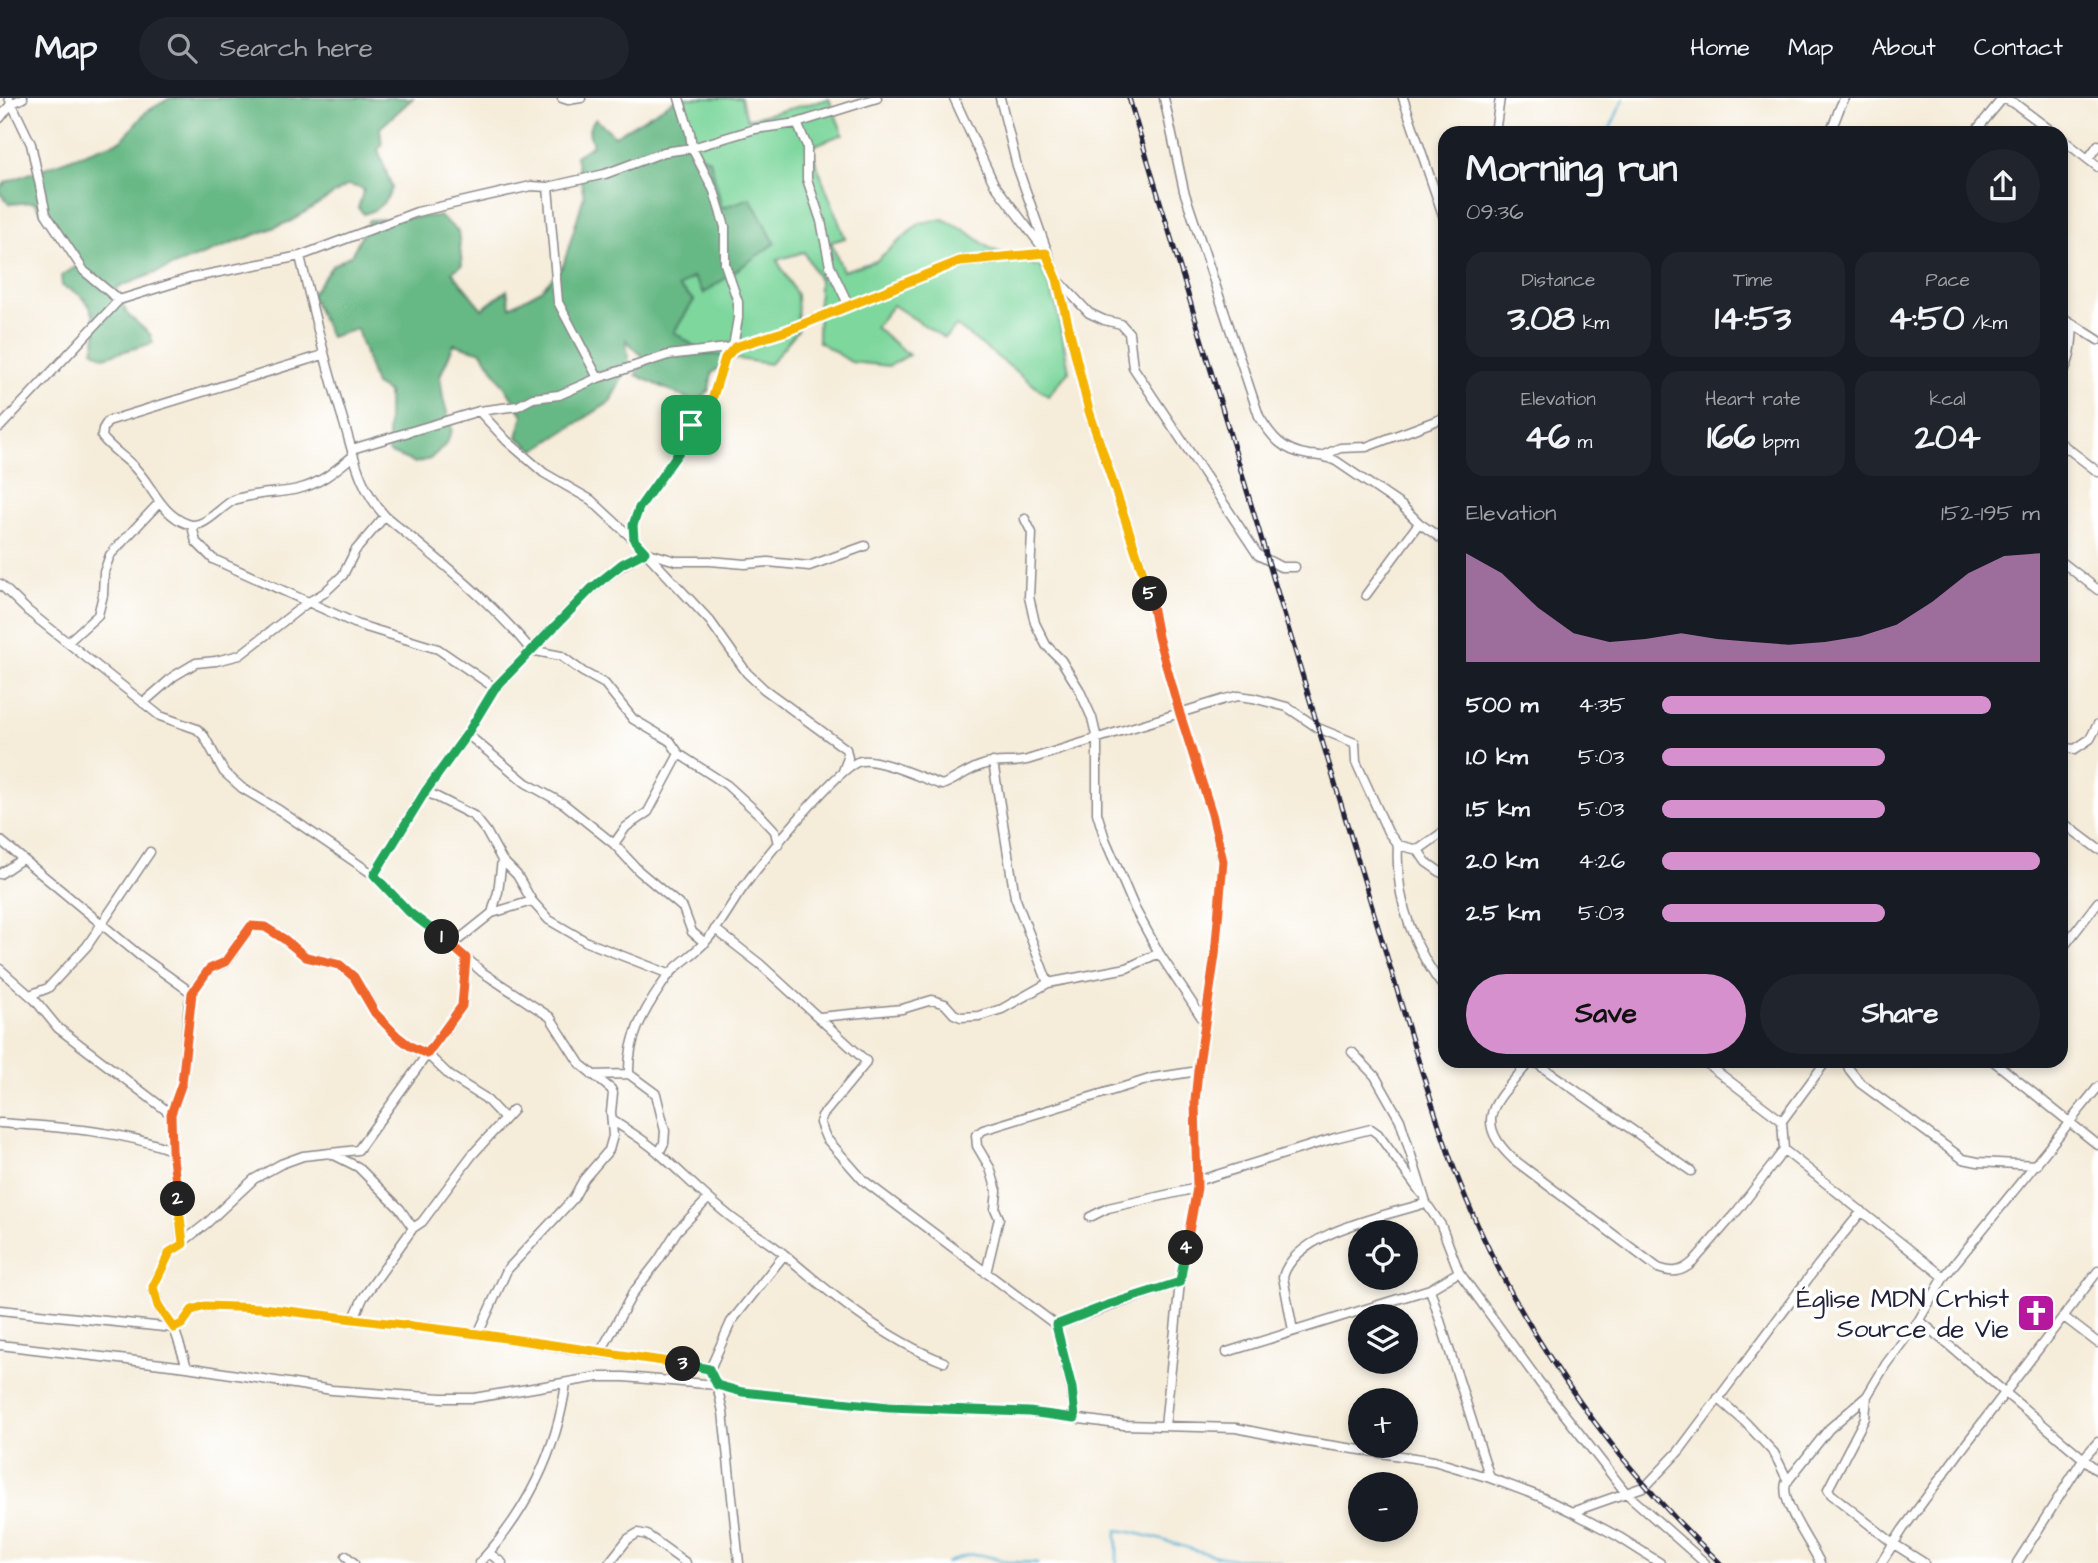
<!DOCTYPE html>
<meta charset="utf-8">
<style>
:root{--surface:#171b24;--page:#20242c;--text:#f1f3f6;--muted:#9ea1a6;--line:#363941;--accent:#d690ce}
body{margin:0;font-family:"Architects Daughter",sans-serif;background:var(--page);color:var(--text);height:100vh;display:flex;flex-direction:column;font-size:26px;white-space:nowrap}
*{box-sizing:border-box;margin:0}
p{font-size:23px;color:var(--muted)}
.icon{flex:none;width:38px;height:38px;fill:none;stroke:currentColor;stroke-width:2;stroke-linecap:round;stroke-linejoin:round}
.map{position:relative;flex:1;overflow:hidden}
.drawer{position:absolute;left:1438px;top:28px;width:630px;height:942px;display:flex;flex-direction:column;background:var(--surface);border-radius:21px;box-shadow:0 4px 10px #0003}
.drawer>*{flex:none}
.tools{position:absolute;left:1348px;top:1122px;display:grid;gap:14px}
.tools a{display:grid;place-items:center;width:70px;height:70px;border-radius:50%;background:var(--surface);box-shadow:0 4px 10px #0003;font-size:35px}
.pin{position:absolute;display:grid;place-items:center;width:60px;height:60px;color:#fff;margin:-30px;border-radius:14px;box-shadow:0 4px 10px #0006}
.km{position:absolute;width:35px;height:35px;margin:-18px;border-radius:50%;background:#222;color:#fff;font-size:19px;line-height:35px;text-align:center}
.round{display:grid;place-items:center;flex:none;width:74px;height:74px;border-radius:37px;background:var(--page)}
.headline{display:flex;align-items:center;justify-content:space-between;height:119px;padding:0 28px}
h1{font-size:38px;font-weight:700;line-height:52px}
.figures{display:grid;grid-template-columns:repeat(3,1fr);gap:10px;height:119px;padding:7px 28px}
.figures div{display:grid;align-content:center;border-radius:18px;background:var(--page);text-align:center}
.figures b{font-size:35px;font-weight:700}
.figures small{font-size:19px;font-weight:400}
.figures p{font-size:19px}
.chart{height:196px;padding:14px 28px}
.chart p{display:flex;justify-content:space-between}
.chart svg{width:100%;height:126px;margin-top:7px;fill:var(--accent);opacity:.7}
.button{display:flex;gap:14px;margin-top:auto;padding:14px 28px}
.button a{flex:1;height:80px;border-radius:42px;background:var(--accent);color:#111;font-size:28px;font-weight:700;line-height:80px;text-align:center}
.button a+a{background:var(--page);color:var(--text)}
ul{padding:0 28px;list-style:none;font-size:23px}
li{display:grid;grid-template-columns:112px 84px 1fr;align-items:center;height:52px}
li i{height:18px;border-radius:9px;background:var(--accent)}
header{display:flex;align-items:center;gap:42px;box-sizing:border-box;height:98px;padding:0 35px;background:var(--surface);border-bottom:2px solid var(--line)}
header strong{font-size:33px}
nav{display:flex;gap:38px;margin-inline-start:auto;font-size:24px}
.search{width:490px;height:63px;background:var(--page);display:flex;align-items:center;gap:18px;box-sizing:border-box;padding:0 24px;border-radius:38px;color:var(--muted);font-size:26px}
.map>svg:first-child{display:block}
.green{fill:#7ed79d;stroke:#507c6c;stroke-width:2}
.forest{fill:#66b884;stroke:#446d60;stroke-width:2}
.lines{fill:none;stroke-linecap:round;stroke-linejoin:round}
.stream{stroke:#53add1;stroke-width:2.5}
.street-casing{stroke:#8c878a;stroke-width:11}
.street{stroke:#fff;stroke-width:8}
.rail-casing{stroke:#22223b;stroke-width:5}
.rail{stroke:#fff;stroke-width:2.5;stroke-dasharray:8;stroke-linecap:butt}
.split-1-casing{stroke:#fff;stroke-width:14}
.split-2-casing{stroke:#fff;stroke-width:14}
.split-3-casing{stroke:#fff;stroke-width:14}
.split-4-casing{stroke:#fff;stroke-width:14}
.split-5-casing{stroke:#fff;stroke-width:14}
.split-6-casing{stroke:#fff;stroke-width:14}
.split-1{stroke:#22a559;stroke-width:9}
.split-2{stroke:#f0652b;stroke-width:9}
.split-3{stroke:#f5b400;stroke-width:9}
.split-4{stroke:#22a559;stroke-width:9}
.split-5{stroke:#f0652b;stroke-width:9}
.split-6{stroke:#f5b400;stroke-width:9}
.labels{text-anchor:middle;stroke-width:7;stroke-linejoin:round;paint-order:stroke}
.poi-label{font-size:26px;fill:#22223b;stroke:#fff;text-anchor:end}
</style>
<header>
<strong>Map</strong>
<div class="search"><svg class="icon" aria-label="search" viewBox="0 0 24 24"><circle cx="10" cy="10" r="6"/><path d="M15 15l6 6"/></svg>Search here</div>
<nav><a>Home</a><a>Map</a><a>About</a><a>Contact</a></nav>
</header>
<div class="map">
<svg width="2098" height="1465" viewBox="0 0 2098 1465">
<rect width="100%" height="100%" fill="#fff"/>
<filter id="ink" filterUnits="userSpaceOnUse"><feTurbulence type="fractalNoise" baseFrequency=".0143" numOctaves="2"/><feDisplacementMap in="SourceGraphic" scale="14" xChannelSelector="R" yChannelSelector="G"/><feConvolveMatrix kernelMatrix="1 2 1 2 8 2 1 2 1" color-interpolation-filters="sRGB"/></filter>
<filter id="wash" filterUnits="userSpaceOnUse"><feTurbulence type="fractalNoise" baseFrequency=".00686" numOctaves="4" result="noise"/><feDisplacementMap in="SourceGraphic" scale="28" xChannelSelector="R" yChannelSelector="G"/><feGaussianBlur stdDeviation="1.57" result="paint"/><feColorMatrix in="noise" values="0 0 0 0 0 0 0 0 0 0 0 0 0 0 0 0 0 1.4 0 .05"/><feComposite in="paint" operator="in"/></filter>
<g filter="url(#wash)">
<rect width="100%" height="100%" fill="#f5ecd9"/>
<!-- green -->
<path class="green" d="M679 0H741L747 21 829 1 843 36 810 49 845 140 831 144 843 173 876 163 920 125 943 121 965 132 991 151 1042 170 1057 211 1069 273 1048 298 957 228 944 240 893 207 875 229 909 257 889 268 851 264 818 243 819 182 804 154 777 162 797 197 798 232 770 266 705 256 674 234 694 202 678 189 693 179 704 195 722 110 695 54Z"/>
<!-- forest -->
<path class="forest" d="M170 0H413L380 30 382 48 378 51 392 90C387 104 378 112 364 116L358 110 364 91 348 87 291 123 116 190 127 216 150 236 153 245 104 259 93 252C99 236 96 211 82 199 77 194 68 191 62 188L61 178 82 165 34 104 9 106 0 95V90L6 84 122 42 146 14Z
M678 0 695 54 710 62 722 110 750 100 775 145 704 195 693 179 679 189 694 202 674 234 705 256 735 259 712 275 709 292 697 305 636 277 645 261 626 242 629 266 610 304 535 352 517 339 523 317 482 254 454 246 440 278 443 300 452 332 447 345 430 361 415 365 388 354V294L375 287 357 231 330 239 311 197 332 168 352 156 369 122 439 118 458 133 462 167 452 174 482 211 507 192 510 209 541 192 563 168 584 98 576 58 593 47C589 36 586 29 596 21L615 38Z"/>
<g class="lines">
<!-- stream -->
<path class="stream" d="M1608 35 1624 0
M947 1465C978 1450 978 1457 1008 1464 1018 1465 1028 1464 1038 1465
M1117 1465V1432C1152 1436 1183 1450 1217 1458 1240 1464 1260 1458 1282 1465"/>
</g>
</g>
<g filter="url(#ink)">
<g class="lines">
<!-- street casing -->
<g class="street-casing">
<path id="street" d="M9 0 31 46 46 116 84 173 119 202
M562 0 568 2 581 0
M954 0 994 86 1043 150
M1000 0 1017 68 1057 181 1089 215 1104 222 1121 226 1129 235 1133 269 1258 457 1281 469H1295
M1164 0 1184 93 1259 318C1272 340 1283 353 1309 357 1320 358 1326 358 1336 363L1402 408 1419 425 1446 444
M1403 0 1446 126
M2002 0 2014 5 2054 35
M0 20 11 6 23 0
M797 25 807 48V81L821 123 830 168 849 208
M1495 35 1500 0
M1828 35C1837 24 1837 11 1845 0
M1974 35 2003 0
M2062 41 2098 69
M2088 61 2098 47
M300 158C313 214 327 270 344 325 355 361 359 389 385 418 436 460 489 501 531 552L495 590 467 636 425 693 474 718 486 733 502 762 517 777 532 803 549 822 587 844 669 876
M1057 181 1089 313 1150 493 1158 539 1180 616 1212 716 1223 763 1215 857 1198 973 1195 1003 1197 1090 1180 1184 1165 1328
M2062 219 2098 242
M323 257 108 323 103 331 102 339C111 350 120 356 130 365 151 383 159 416 188 426 204 432 221 408 234 402 255 394 277 396 298 391 320 386 336 372 353 358
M2062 276C2071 263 2072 244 2073 228
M598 280 668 257 735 249 734 243 738 220V204L725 166V129L714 93 692 50 690 35 679 0
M479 313 507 343 544 375 591 402 634 442 710 523 747 575 764 591 846 651 848 660 843 673
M0 329 119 202 190 180 300 158 417 114 531 88 548 89 605 76 664 54 692 50 755 31 797 25 877 0
M2062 346 2098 374
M352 351 479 313 518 308 533 300 559 297 598 280 558 204 548 89
M1324 357 1340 350 1366 349 1446 319
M1025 421 1032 435 1029 499 1035 525 1046 547 1061 562 1079 591 1092 620 1097 641V715L1105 741 1135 811 1159 855 1204 923
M192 428 196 444 213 461 359 527 438 551 495 590
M634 442 633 427 639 410 679 354 691 327 711 305 725 260 735 249 786 233 960 163 1046 155
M2062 464 2098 492
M0 486 28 513 160 618 197 631 204 638 224 674 242 690 279 712 374 777 409 814 452 847 482 874 550 919 580 966 611 991 613 995 611 1014 613 1038 609 1052 584 1081 573 1101 507 1172 478 1236
M1366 497 1419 425
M68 544 98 517 103 497 104 474 110 457 159 405
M531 552C567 515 599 478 645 454L676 463H710L745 466 768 464 809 468 865 448
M531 552 561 558 583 574 605 586 633 621 670 643 679 656 727 687 761 718 775 733 778 746
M143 605 174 578 196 565 216 563 240 557 307 505 324 495 343 477 355 453 385 418
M467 636 526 685 564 706 614 746 639 773 683 810 692 834 705 845
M2062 653 2064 650 2075 651 2090 641 2098 626
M993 664 1015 799 1048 885
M2062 724 2098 751
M0 742 139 857 192 895
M614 746 626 729 648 714 679 656
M1398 747C1395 802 1412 849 1446 893
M1418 752 1446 732
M0 776 22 761
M374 777 425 693
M492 815 498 794 502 762
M715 831 760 866 866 963 865 966 822 1018 820 1025 826 1040 863 1082 1056 1227 1071 1290 1075 1320
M452 847 492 815 532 803
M2062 851 2098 804
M0 871 35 902 58 930 171 1016
M30 897 48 890 87 848 150 754
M820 919 902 911 932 902 945 906 954 916 961 919 979 918 1002 911 1048 885 1127 870 1159 855
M1352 954 1375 978 1400 1022 1426 1105 1441 1127 1459 1174 1540 1285 1626 1395 1705 1465
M1531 962C1501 1000 1468 1019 1513 1061L1658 1170C1672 1175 1681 1175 1693 1164L1738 1112 1784 1052 1782 1023 1827 962
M1532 962 1691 1073
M1702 962 1782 1023
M1846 962 1849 971 1860 985 1963 1061 1978 1064 2037 1067
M1992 962 2098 1047
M629 976C628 942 642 916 661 888 675 865 690 861 706 843 720 828 730 808 742 791 758 769 839 666 861 663 879 660 924 681 942 687 956 682 968 671 983 667 997 662 1012 666 1027 662L1225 601 1238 598 1253 600 1287 609 1318 630 1355 645 1356 664 1388 734 1398 747 1418 752 1426 764 1446 778
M592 977 629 976 656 996 665 1033 664 1045 659 1055
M612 1022C628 1033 646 1043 660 1056 684 1077 706 1100 732 1120 749 1133 769 1143 785 1157 833 1198 885 1241 944 1264
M0 1025C58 1029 117 1032 172 1052
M1784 1052 1944 1179
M330 1055 358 1069 400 1111 413 1130
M1197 1083 1335 1040 1371 1031 1378 1036 1421 1095
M1090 1119 1108 1110 1197 1090
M182 1146 172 1052 171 1016 182 985 189 905 192 895 201 881 210 871 225 865 251 828 265 829 284 840 306 859 340 867 354 879 375 915 397 938 409 948 427 956 450 978 485 1000 504 1020
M986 1175 999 1120 995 1111 997 1093 990 1070 977 1048 976 1037 983 1032 1153 980 1198 973
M1430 1191 1490 1380
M0 1212 174 1230 182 1226 192 1212 205 1208 263 1210 478 1236 600 1255 675 1264 710 1271 717 1287 723 1314 739 1465
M2064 1219 2098 1245
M353 1222 363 1200 413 1130 422 1124 472 1057 513 1012
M1919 1222 2098 1373
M1056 1227 1180 1184
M1293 1233 1283 1179C1295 1134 1386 1118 1426 1105
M0 1247 187 1269 332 1292 441 1300H474L598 1279H624L717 1287 742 1294 889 1309 1029 1314 1124 1327 1236 1330 1301 1343 1434 1363 1490 1380 1541 1399 1572 1414 1619 1439 1660 1465
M1227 1254 1430 1191 1459 1174
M600 1255 633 1195 658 1163 677 1133 708 1101
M187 1269 174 1230 158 1208 153 1189 170 1154 207 1125 254 1081 281 1066 303 1058 358 1052 462 908 466 860
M710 1271 731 1224 784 1157
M1867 1298 1865 1320 1828 1391 1831 1396 1894 1446 1924 1465
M1718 1300 1745 1324 1774 1355 1788 1383
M1572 1414 1646 1388 1679 1353 1819 1166 1862 1113
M489 1455 502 1465
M346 1458 354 1465
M479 1465C526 1416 557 1353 566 1285
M609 1465 628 1441 638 1435 647 1437 686 1465
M1820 1465C1811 1445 1780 1405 1786 1385L1829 1331 1867 1298 1886 1266 1919 1222 1944 1179 2098 989
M1881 1465 1903 1431 1959 1355 2098 1173
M2017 1465 2083 1361 2098 1344"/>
</g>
<!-- street -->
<use href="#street" class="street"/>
<!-- rail casing -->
<g class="rail-casing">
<path id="rail" d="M1129 0 1415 952C1428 992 1440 1033 1455 1073 1511 1220 1606 1357 1720 1465"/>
</g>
<!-- rail -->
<use href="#rail" class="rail"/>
</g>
</g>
<g class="lines" filter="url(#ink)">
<!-- split-1 casing -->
<g class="split-1-casing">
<path id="split-1" d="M442 839 409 814 374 777 425 694 467 636 495 590 592 490 622 466 645 454 634 442 633 427 639 410 679 354 691 327"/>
</g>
<!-- split-2 casing -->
<g class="split-2-casing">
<path id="split-2" d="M178 1101 172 1052 171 1016 182 985 192 895 209 871 225 864 251 828 265 829 284 841 306 859 340 867 354 879 375 915 397 938 410 948 427 956 462 908 466 860 442 839"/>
</g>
<!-- split-3 casing -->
<g class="split-3-casing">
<path id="split-3" d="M178 1101 183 1146 170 1154 153 1189 158 1208 174 1230 182 1226 192 1212 205 1208 263 1210 478 1236 683 1266"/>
</g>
<!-- split-4 casing -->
<g class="split-4-casing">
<path id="split-4" d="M683 1266 709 1271 717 1287 742 1294 889 1309 1029 1314 1075 1320 1072 1290 1056 1227 1108 1207 1180 1184 1186 1150"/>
</g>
<!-- split-5 casing -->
<g class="split-5-casing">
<path id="split-5" d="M1150 496 1158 539 1180 616 1212 716 1223 763 1215 857 1198 973 1195 1003 1197 1090 1186 1150"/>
</g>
<!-- split-6 casing -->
<g class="split-6-casing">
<path id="split-6" d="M691 327 711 305 725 260 735 249 786 233 960 163 1046 155 1057 181 1089 313 1150 496"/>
</g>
<!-- split-1 -->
<use href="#split-1" class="split-1"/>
<!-- split-2 -->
<use href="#split-2" class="split-2"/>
<!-- split-3 -->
<use href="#split-3" class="split-3"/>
<!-- split-4 -->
<use href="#split-4" class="split-4"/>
<!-- split-5 -->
<use href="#split-5" class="split-5"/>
<!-- split-6 -->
<use href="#split-6" class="split-6"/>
</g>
<!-- icons -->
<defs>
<g id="church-square" transform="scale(2.0125)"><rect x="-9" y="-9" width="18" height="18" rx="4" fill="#b5179e" stroke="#fff"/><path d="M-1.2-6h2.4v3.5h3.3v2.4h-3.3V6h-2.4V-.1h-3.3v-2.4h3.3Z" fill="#fff"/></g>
</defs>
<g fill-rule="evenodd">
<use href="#church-square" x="2036" y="1215"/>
</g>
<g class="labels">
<!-- poi labels -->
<g class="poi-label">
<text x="2009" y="1209">Église MDN Crhist<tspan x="2009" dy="30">Source de Vie</tspan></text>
</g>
</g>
</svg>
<div class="tools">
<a><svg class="icon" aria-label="locate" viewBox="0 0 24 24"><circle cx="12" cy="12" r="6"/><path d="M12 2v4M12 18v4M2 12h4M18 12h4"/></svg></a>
<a><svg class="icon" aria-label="layers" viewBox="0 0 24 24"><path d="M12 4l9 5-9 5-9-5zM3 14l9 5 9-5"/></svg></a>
<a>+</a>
<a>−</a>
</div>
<div class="pin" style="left:691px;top:327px;background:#1e9e55"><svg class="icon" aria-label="arrive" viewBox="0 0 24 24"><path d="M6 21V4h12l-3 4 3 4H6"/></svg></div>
<b class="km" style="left:442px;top:839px">1</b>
<b class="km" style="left:178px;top:1101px">2</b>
<b class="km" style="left:683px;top:1266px">3</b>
<b class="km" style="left:1186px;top:1150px">4</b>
<b class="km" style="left:1150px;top:496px">5</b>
<section class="drawer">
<div class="headline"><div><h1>Morning run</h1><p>09:36</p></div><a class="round"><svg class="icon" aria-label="share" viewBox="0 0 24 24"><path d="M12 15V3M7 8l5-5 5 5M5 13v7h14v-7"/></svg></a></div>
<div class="figures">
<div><p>Distance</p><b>3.08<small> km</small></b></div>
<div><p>Time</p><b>14:53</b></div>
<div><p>Pace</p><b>4:50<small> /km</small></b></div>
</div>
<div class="figures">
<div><p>Elevation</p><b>46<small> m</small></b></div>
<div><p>Heart rate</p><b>166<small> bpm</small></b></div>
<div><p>kcal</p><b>204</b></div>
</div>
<div class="chart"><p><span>Elevation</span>152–195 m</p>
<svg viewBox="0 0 160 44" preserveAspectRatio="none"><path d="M0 44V6L10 13L20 25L30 34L40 37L50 36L60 34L70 36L80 37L90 38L100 37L110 35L120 31L130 23L140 13L150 7L160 6V44z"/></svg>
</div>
<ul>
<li><b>500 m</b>4:35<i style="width:87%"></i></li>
<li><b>1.0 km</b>5:03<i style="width:59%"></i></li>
<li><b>1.5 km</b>5:03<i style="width:59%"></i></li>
<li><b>2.0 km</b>4:26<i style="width:100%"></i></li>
<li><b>2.5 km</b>5:03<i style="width:59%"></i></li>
</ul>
<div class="button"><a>Save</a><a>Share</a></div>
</section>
</div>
